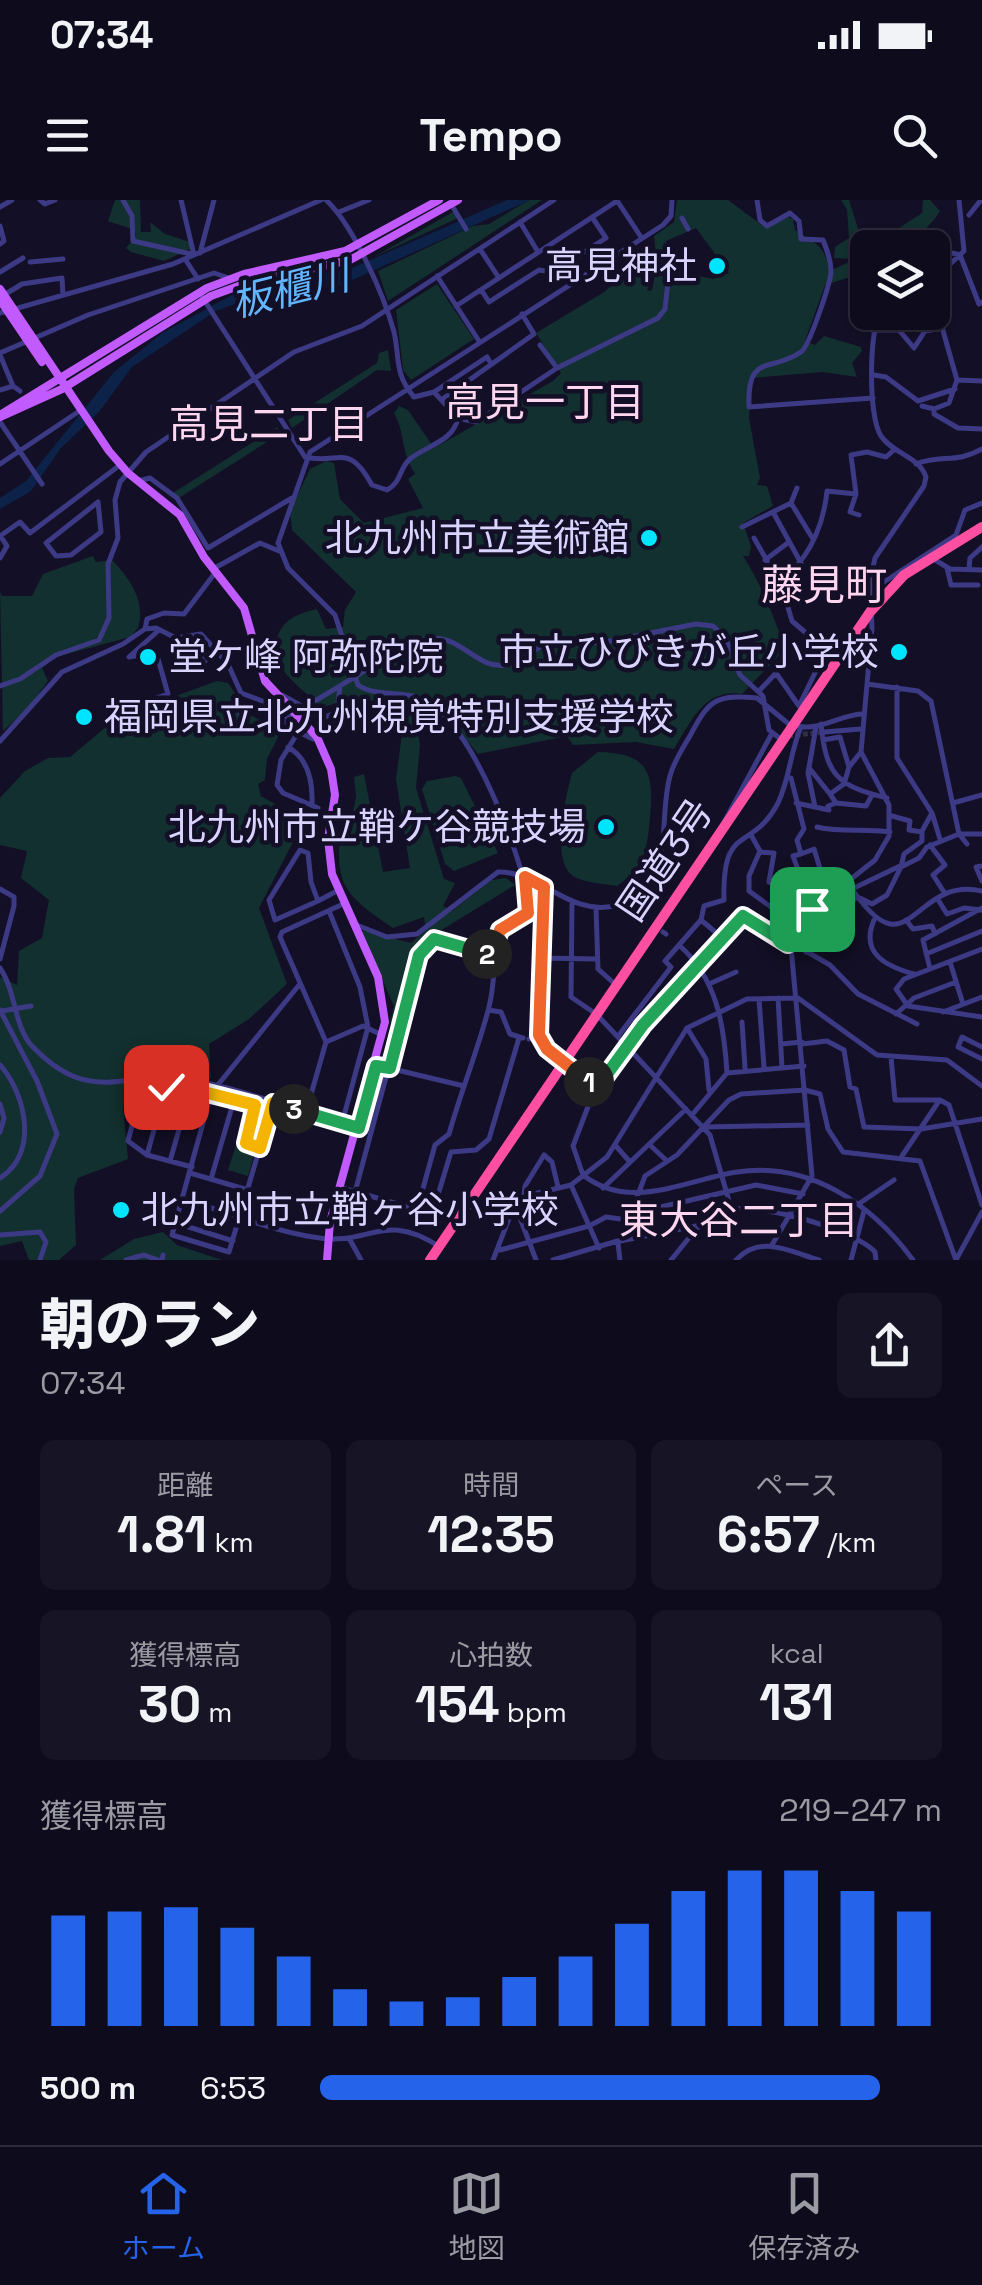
<!DOCTYPE html>
<html lang="ja">
<meta charset="utf-8">
<style>
:root{--surface:#0e0b1c;--page:#171425;--text:#f1f3f6;--muted:#9b9ba3;--line:#2e2b3b;--accent:#2563eb}
body{margin:0;font-family:"Space Grotesk","Noto Sans JP",sans-serif;background:var(--page);color:var(--text);height:100vh;display:flex;flex-direction:column;font-size:38px;white-space:nowrap}
*{box-sizing:border-box;margin:0}
p{font-size:32px;color:var(--muted)}
.icon{flex:none;width:55px;height:55px;fill:none;stroke:currentColor;stroke-width:2;stroke-linecap:round;stroke-linejoin:round}
.map{position:relative;height:1060px;overflow:hidden}
.side{display:flex;flex-direction:column;background:var(--surface);flex:1}
.side>*{flex:none}
.fabs{position:absolute;left:850px;top:30px;display:grid;gap:20px}
.fabs a{display:grid;place-items:center;width:100px;height:100px;border-radius:15px;background:var(--surface);box-shadow:0 2px 8px #0004,0 0 0 2px var(--line);font-size:50px}
.pin{position:absolute;display:grid;place-items:center;width:85px;height:85px;color:#fff;margin:-42px;border-radius:20px;box-shadow:0 5px 15px #0006}
.km{position:absolute;width:50px;height:50px;margin:-25px;border-radius:50%;background:#222;color:#fff;font-size:28px;line-height:50px;text-align:center}
.round{display:grid;place-items:center;flex:none;width:105px;height:105px;border-radius:15px;background:var(--page)}
.overview{display:flex;align-items:center;justify-content:space-between;height:170px;padding:0 40px}
h1{font-size:55px;font-weight:800;line-height:75px}
.stats{display:grid;grid-template-columns:repeat(3,1fr);gap:15px;height:170px;padding:10px 40px}
.stats div{display:grid;align-content:center;border-radius:15px;background:var(--page);text-align:center}
.stats b{font-size:50px;font-weight:800}
.stats small{font-size:28px;font-weight:400}
.stats p{font-size:28px}
.chart{height:280px;padding:20px 40px}
.chart p{display:flex;justify-content:space-between}
.chart svg{width:100%;height:180px;margin-top:10px;stroke:var(--accent);stroke-width:6}
ul{padding:0 40px;list-style:none;font-size:32px}
li{display:grid;grid-template-columns:160px 120px 1fr;align-items:center;height:75px}
li i{height:25px;border-radius:12px;background:var(--accent)}
.status{display:flex;justify-content:space-between;align-items:center;height:70px;padding:0 50px;background:var(--surface);direction:ltr}
.status svg{height:28px;fill:currentColor}
header{display:flex;justify-content:space-between;align-items:center;height:130px;padding:0 40px;background:var(--surface);font-size:45px;font-weight:800}
.tabs{display:flex;justify-content:space-around;align-items:center;height:140px;border-top:2px solid var(--line);background:var(--surface);font-size:28px;color:var(--muted)}
.tabs a{display:grid;justify-items:center;gap:5px}
.tabs .current{color:var(--accent)}
.map>svg:first-child{display:block}
.green{fill:#12302f;fill-rule:evenodd}
.water{fill:#0c2248}
.lines{fill:none;stroke-linecap:round;stroke-linejoin:round}
.minor-tunnel{stroke:#312d47;stroke-width:5;stroke-dasharray:5 2.5;stroke-linecap:butt}
.minor{stroke:#3d3a85;stroke-width:5}
.major{stroke:#c25bff;stroke-width:8}
.highway{stroke:#ff4fa3;stroke-width:10}
.split-1-casing{stroke:#fff;stroke-width:20}
.split-2-casing{stroke:#fff;stroke-width:20}
.split-3-casing{stroke:#fff;stroke-width:20}
.split-4-casing{stroke:#fff;stroke-width:20}
.split-1{stroke:#22a559;stroke-width:12}
.split-2{stroke:#f0652b;stroke-width:12}
.split-3{stroke:#22a559;stroke-width:12}
.split-4{stroke:#f5b400;stroke-width:12}
.poi-dot{fill:#00e5ff;stroke:#130f26;stroke-width:4}
.labels{text-anchor:middle;stroke-width:9;stroke-linejoin:round;paint-order:stroke}
.poi-label{font-size:38px;fill:#d9d4ff;stroke:#130f26;text-anchor:end}
.street-label{font-size:38px;fill:#d9d4ff;stroke:#130f26}
.water-label{font-size:40px;font-style:italic;fill:#62b6ff;stroke:#130f26}
.neighbourhood-label{font-size:40px;fill:#ffd6f0;stroke:#130f26}
.quarter-label{font-size:42px;fill:#ffd6f0;stroke:#130f26}
</style>
<div class="status"><b>07:34</b><svg viewBox="0 0 49 12"><path d="M0 12V9h3v3zM5 12V6h3v6zM10 12V3h3v9zM15 12V0h3v12zM26 1h20v11H26zM47 4h2v5h-2z"/></svg></div>
<header><svg class="icon" aria-label="menu" viewBox="0 0 24 24"><path d="M4 6h16M4 12h16M4 18h16"/></svg>Tempo<svg class="icon" aria-label="search" viewBox="0 0 24 24"><circle cx="10" cy="10" r="6"/><path d="M15 15l6 6"/></svg></header>
<div class="map">
<svg width="982" height="1060" viewBox="0 0 982 1060">
<rect width="100%" height="100%" fill="#130f26"/>
<!-- green -->
<path class="green" d="M115 0H140L141 32H151L150 22 165 34 190 42V49L164 61 131 52 126 48 136 36 135 30 108 21Z
M529 0H542L388 101 378 71 473 26 489 24Z
M677 0H728L763 26 784 16 793 19 795 30C815 43 824 44 830 71L855 59 834 58 835 47 849 38 847 10 841 0H849L862 41 858 51 867 50V94L860 91 856 80 847 78 825 85 805 141 815 145 824 136 861 147 862 151 852 163 857 177 823 172 751 178 749 218 760 278 757 285 767 286 773 306 743 323 751 346 749 356H743C762 386 774 416 785 449L742 494C705 488 691 521 674 549L636 542 573 545 567 536 478 554 443 511 422 510 416 519 420 545 416 588 444 679 455 683 443 706 452 711 492 680 506 678 515 685 422 742 395 828 390 822 394 806 360 730 411 743 426 730 424 717 393 728C348 697 333 687 341 629L350 626 356 597 354 577 364 574 383 672 410 668 396 579 405 511 353 500 321 507C301 487 265 466 278 435 285 418 300 413 317 409L326 429 343 427 345 410 356 392 292 330 290 311 310 269 326 261 334 263 340 299 364 323 423 308 408 279 415 274C400 249 406 236 394 213L399 206 408 210 434 248 553 181 561 173 536 133 604 92 646 56 653 68 647 91 652 90 657 64 654 36 674 22ZM696 28 729 73 713 79 665 69 663 59 671 55 666 41Z
M923 0H930L940 11C924 37 899 48 870 47L922 13Z
M453 12 458 18 372 58Z
M437 84 474 139 411 180 403 170 396 110Z
M388 150 391 171 377 170 292 228 288 220 377 163 379 153Z
M277 227 281 233 179 298 173 293Z
M93 356 96 362 112 360C130 379 146 401 138 428L130 437 56 457 42 468 48 481 26 511 3 531 0 392 2 396H32L43 374Z
M217 481 228 483 250 515 281 531 267 559 265 580 258 584 261 596 312 625 313 635 294 640 259 708 287 784 249 819 209 844 211 878 131 874 123 907 128 959 78 978 74 989 76 1045 59 1060H29L22 1041 0 1046V777L17 785 19 751 42 738 49 700 21 678 27 651 0 645V598L25 571 48 558 70 557 118 517Z
M598 552C649 553 654 572 650 618 647 651 644 667 617 686 604 684 589 683 577 678 548 666 566 596 572 573Z
M455 576 461 578 498 653 454 671 445 664 422 589 427 581Z
M236 945 255 951 248 976 228 970Z
M163 1032 177 1045 222 1060H100L134 1039Z"/>
<!-- water -->
<path class="water" d="M507 0H530L339 86 243 101 216 111 132 167 99 212 61 248 31 291 0 309V298L26 281 114 172 162 133 234 94 352 68Z"/>
<g class="lines">
<!-- minor-tunnel -->
<path class="minor-tunnel" d="M788 536 824 532"/>
<!-- minor -->
<path class="minor" d="M40 0 45 4 55 0
M123 0 132 16 133 41 191 54
M181 0 194 55
M326 0C353 25 384 95 394 132 400 158 394 174 414 197L434 192 487 157 490 162
M757 0 760 20 767 26 790 13 799 21 801 39 823 40C827 50 831 60 831 71 831 82 809 147 801 152 771 173 747 152 749 207L873 198
M618 2 641 37
M0 7 12 0
M454 9 466 29
M339 12 369 0
M969 15 981 0
M682 18 688 29
M520 22 538 52
M0 26 4 41 0 44
M932 48 960 55
M480 49 499 78
M200 53 214 0
M960 55 979 104 982 102
M185 59 198 79
M30 62 63 59
M0 72 23 58
M437 76 479 141
M932 81 964 51 959 0
M482 91 489 102 539 70 553 72 606 38 592 17
M199 92 305 257
M932 92 957 180 949 203 934 209V214L958 228 982 229
M4 95 22 84 62 78 63 95
M456 106 617 1
M0 113 173 64 321 0
M872 130H899L914 148 925 131 943 128
M540 145 557 168
M0 153 88 115 214 73 229 78
M0 155 13 186 20 191
M874 175 886 177 918 201 955 189
M957 180 982 181
M0 190 13 186
M434 192 458 218 476 222 557 168 658 118 665 109 669 73
M444 198 534 134 522 114
M922 206 934 209
M0 222 42 284
M305 257C339 265 348 241 372 285L387 290C402 282 399 268 410 259 427 245 453 242 458 218
M0 264 81 210
M916 264C941 254 956 264 982 249
M138 281 150 278 177 298 208 348 292 298
M797 288 791 303 813 339
M98 302 101 332 71 355 56 356 46 343Z
M773 312 801 363
M859 315 850 312 856 294 851 255 867 252 886 257 895 249
M742 327 791 303
M0 336 20 322 30 333 120 265
M754 338 782 387 792 421 826 450 799 506 776 473 759 491
M0 358 7 346 1 337
M932 358 950 369 982 370
M765 360 789 342
M947 368 951 385H978
M213 369 260 343 279 351
M969 369 970 358 982 347
M782 387 788 386 790 372C812 353 824 321 827 291L856 294
M870 391 956 335 965 310 982 303
M145 429 156 428 176 438 201 434 228 464 241 493 265 502 282 495 323 518 337 512 340 486
M187 436 205 461
M867 484 918 491 931 501 959 634 967 644
M0 486 20 479 56 455 99 440 109 418 108 364 118 338 115 300 120 282 146 252 294 152 362 126 554 0
M897 487V558L932 613 940 639
M135 505 168 494 156 452 129 457 159 430
M821 524C826 575 837 586 887 598
M798 526C819 531 840 515 862 514
M824 532 861 529
M297 534 281 560 277 585 283 593 318 608
M313 539C292 531 266 504 244 508L240 515 245 528C281 534 380 453 423 440 459 429 475 471 507 465 525 461 537 447 553 438L600 443 696 424 713 426 725 437 740 475 763 496 769 530 778 537
M823 540 840 537 849 567
M0 541 62 472 123 444 145 429 147 419 164 413 184 414 215 373
M288 547C309 559 313 582 312 605
M810 569 830 594
M791 578 804 629 797 640 801 654 793 656 812 708
M796 603 829 610 828 606 836 603 830 594 844 584 849 567 861 552
M836 603 866 606 872 595
M953 603 982 595
M815 607 808 573 816 527
M892 616 910 621 909 630 922 632
M817 627C843 633 865 628 890 632
M721 628 771 535
M751 635 760 651 749 676V691L797 726
M930 645 945 665 933 675 944 692
M300 650 308 653 311 682 318 701 275 720 269 700Z
M760 652 774 653 769 682 809 700
M801 654 814 649 829 697
M982 666 976 667 982 681
M901 667 904 654 922 641V631L932 613
M848 683C910 779 911 675 982 691
M806 686 825 680
M544 687C542 716 530 823 543 843 556 864 584 869 594 891L573 946 583 975C630 1012 685 980 737 972 809 961 872 1004 913 1060
M0 689 14 697V706L0 759
M852 689 902 665
M860 698 872 704 887 695 901 667 919 658 927 647 959 634H982
M937 698 947 714 964 708 981 710
M318 701 335 692
M572 703 571 797 596 814
M596 708 598 769 616 785
M329 711 360 787 368 827 342 923
M874 720C860 753 885 766 914 774
M906 720 913 729 932 726 935 734
M354 724 387 737 417 734 498 672C541 671 568 716 614 706 678 692 657 622 670 576 674 561 683 548 691 534 709 500 716 494 757 498L790 525
M663 732 666 734
M720 736 701 720 704 706 724 700C722 621 751 654 778 603 790 578 790 552 801 527
M679 745C717 779 724 824 727 873
M982 749 904 779 896 789 908 806 982 817
M806 752 852 712 851 702 857 697
M926 754 982 731
M540 758 597 759
M950 762 963 804
M0 768C16 791 14 827 32 846 92 909 126 868 192 880 247 890 301 913 356 927
M930 769 923 740 982 708
M709 784 736 772
M778 798 782 867
M759 799 764 867
M0 810 37 881 57 934 40 976 0 1011
M488 810 501 812 510 834 523 838
M2 811 31 806
M943 812 982 797
M896 814 914 798 956 782
M600 818 710 935 731 1008
M742 822 745 868
M687 828 706 859 709 890
M619 835 671 767 665 761 700 721
M529 839 539 835
M326 842 363 826 380 834
M781 844 802 842
M802 844 827 841 844 850 850 887 856 889 864 927 921 929 982 919
M982 847 962 837 958 847 982 859
M891 857 895 900H940L949 905 982 1005
M0 865C26 894 39 954 0 978
M376 865 464 886
M217 886 299 785
M595 890 643 825 743 715 830 765 858 794 917 824
M0 904 4 918 0 932
M306 912 326 842 280 737 282 732 341 705
M692 915 727 873 804 866
M706 927 808 925
M615 945 630 962
M651 946 667 961
M260 948 246 943 255 905 211 894 172 1035 229 1052 273 903
M147 955 128 941 142 889 166 887
M902 956 939 901
M170 961 191 888
M192 967 147 955 166 887 180 886 210 894
M190 973 248 990
M211 979 234 900
M571 985 599 1048
M339 987 422 1011 434 1008 451 952 476 950 489 939 519 838
M603 988 686 909
M355 992 419 755 434 739 492 755
M524 995 525 986 544 955 552 962 558 987
M184 999C226 1012 269 1030 313 1037 370 1048 382 1009 440 1047
M514 1002 536 1060
M860 1003 894 980
M417 1010 435 945 449 934C461 891 478 850 489 807 496 780 492 757 500 730L523 719 530 707C521 655 474 527 426 501 405 489 376 498 358 485L335 415 288 368 278 343 310 252 663 25 671 16 672 0
M630 1014 756 985 803 994
M176 1023 233 1041
M0 1035 40 1032 46 1042 40 1060
M349 1038 361 1060
M620 1041 701 1025
M618 1043 620 1060
M772 1045 812 976 790 736 813 709 875 660 889 636V605L861 552 872 428 870 381 875 358 924 286 926 277C919 256 893 254 881 236 868 217 869 132 880 112
M500 1050 589 1026 606 1017 628 1020
M126 1060 144 1055 158 1060
M162 1060 163 1055
M493 1060 517 998 571 985 607 957 687 828 747 799 798 798 877 855 947 860 982 886
M553 1060 621 1040 645 976 677 955 729 900 741 894 805 890 820 894 828 929 843 952 920 961 956 1060
M671 1060C683 1046 698 1024 713 1014 741 995 855 1029 875 1052L876 1060
M736 1060C760 1034 789 1051 819 1060
M851 1060 864 1011
M956 1060 982 1012"/>
<!-- major -->
<path class="major" d="M0 89 109 251 128 273 180 315 204 357 244 408 265 481 317 537 331 569 335 595 328 639 332 674 378 777 385 822 330 1022 327 1060
M0 100 42 162
M0 215 207 88 244 74 345 51 439 0
M0 217 62 189 211 96 244 84 350 60 458 0"/>
<!-- highway -->
<path class="highway" d="M430 1060 870 412 904 375 982 327"/>
</g>
<g class="lines">
<!-- split-1 casing -->
<g class="split-1-casing">
<path id="split-1" d="M589 882 594 892 643 825 743 716 788 744 794 730 812 709"/>
</g>
<!-- split-2 casing -->
<g class="split-2-casing">
<path id="split-2" d="M487 754 492 755 500 730 528 713 525 677 544 687 539 835 547 849 589 882"/>
</g>
<!-- split-3 casing -->
<g class="split-3-casing">
<path id="split-3" d="M294 909 359 928 376 866 390 868 419 755 434 739 487 754"/>
</g>
<!-- split-4 casing -->
<g class="split-4-casing">
<path id="split-4" d="M166 887 180 886 255 905 246 943 260 948 273 903 294 909"/>
</g>
<!-- split-1 -->
<use href="#split-1" class="split-1"/>
<!-- split-2 -->
<use href="#split-2" class="split-2"/>
<!-- split-3 -->
<use href="#split-3" class="split-3"/>
<!-- split-4 -->
<use href="#split-4" class="split-4"/>
</g>
<!-- markers -->
<g class="poi-dot">
<circle cx="717" cy="66" r="10"/>
<circle cx="649" cy="338" r="10"/>
<circle cx="899" cy="452" r="10"/>
<circle cx="148" cy="457" r="10"/>
<circle cx="84" cy="517" r="10"/>
<circle cx="606" cy="627" r="10"/>
<circle cx="121" cy="1010" r="10"/>
</g>
<g class="labels">
<!-- poi labels -->
<g class="poi-label">
<text x="697" y="79">高見神社</text>
<text x="629" y="351">北九州市立美術館</text>
<text x="879" y="465">市立ひびきが丘小学校</text>
<text x="168" y="470" text-anchor="start">堂ケ峰 阿弥陀院</text>
<text x="104" y="530" text-anchor="start">福岡県立北九州視覚特別支援学校</text>
<text x="586" y="640">北九州市立鞘ケ谷競技場</text>
<text x="141" y="1023" text-anchor="start">北九州市立鞘ヶ谷小学校</text>
</g>
<!-- street labels -->
<g class="street-label">
<text transform="translate(665 660) rotate(-56)" y="13">国道3号</text>
</g>
<!-- water labels -->
<g class="water-label">
<text transform="translate(290 89) rotate(-14)" y="14">板櫃川</text>
</g>
<!-- neighbourhood labels -->
<g class="neighbourhood-label">
<text x="545" y="216">高見一丁目</text>
<text x="269" y="238">高見二丁目</text>
<text x="739" y="1034">東大谷二丁目</text>
</g>
<!-- quarter labels -->
<g class="quarter-label">
<text x="824" y="400">藤見町</text>
</g>
</g>
</svg>
<div class="fabs">
<a><svg class="icon" aria-label="layers" viewBox="0 0 24 24"><path d="M12 4l9 5-9 5-9-5zM3 14l9 5 9-5"/></svg></a>
</div>
<div class="pin" style="left:812px;top:709px;background:#1e9e55"><svg class="icon" aria-label="arrive" viewBox="0 0 24 24"><path d="M6 21V4h12l-3 4 3 4H6"/></svg></div>
<div class="pin" style="left:166px;top:887px;background:#d93025"><svg class="icon" aria-label="check" viewBox="0 0 24 24"><path d="M5 12l5 5 9-10"/></svg></div>
<b class="km" style="left:589px;top:882px">1</b>
<b class="km" style="left:487px;top:754px">2</b>
<b class="km" style="left:294px;top:909px">3</b>
</div>
<section class="side">
<div class="overview"><div><h1>朝のラン</h1><p>07:34</p></div><a class="round"><svg class="icon" aria-label="share" viewBox="0 0 24 24"><path d="M12 15V3M7 8l5-5 5 5M5 13v7h14v-7"/></svg></a></div>
<div class="stats">
<div><p>距離</p><b>1.81<small> km</small></b></div>
<div><p>時間</p><b>12:35</b></div>
<div><p>ペース</p><b>6:57<small> /km</small></b></div>
</div>
<div class="stats">
<div><p>獲得標高</p><b>30<small> m</small></b></div>
<div><p>心拍数</p><b>154<small> bpm</small></b></div>
<div><p>kcal</p><b>131</b></div>
</div>
<div class="chart"><p><span>獲得標高</span>219–247 m</p>
<svg viewBox="0 0 160 44" preserveAspectRatio="none"><path d="M5 44V17M15 44V16M25 44V15M35 44V20M45 44V27M55 44V35M65 44V38M75 44V37M85 44V32M95 44V27M105 44V19M115 44V11M125 44V6M135 44V6M145 44V11M155 44V16"/></svg>
</div>
<ul>
<li><b>500 m</b>6:53<i style="width:90%"></i></li>
</ul>
</section>
<nav class="tabs">
<a class="current"><svg class="icon" aria-label="home" viewBox="0 0 24 24"><path d="M3 11l9-7 9 7M6 9v11h12V9"/></svg>ホーム</a>
<a><svg class="icon" aria-label="map" viewBox="0 0 24 24"><path d="M3 6l6-2 6 2 6-2v14l-6 2-6-2-6 2zM9 4v14M15 6v14"/></svg>地図</a>
<a><svg class="icon" aria-label="saved" viewBox="0 0 24 24"><path d="M7 4h10v16l-5-4-5 4z"/></svg>保存済み</a>
</nav>
